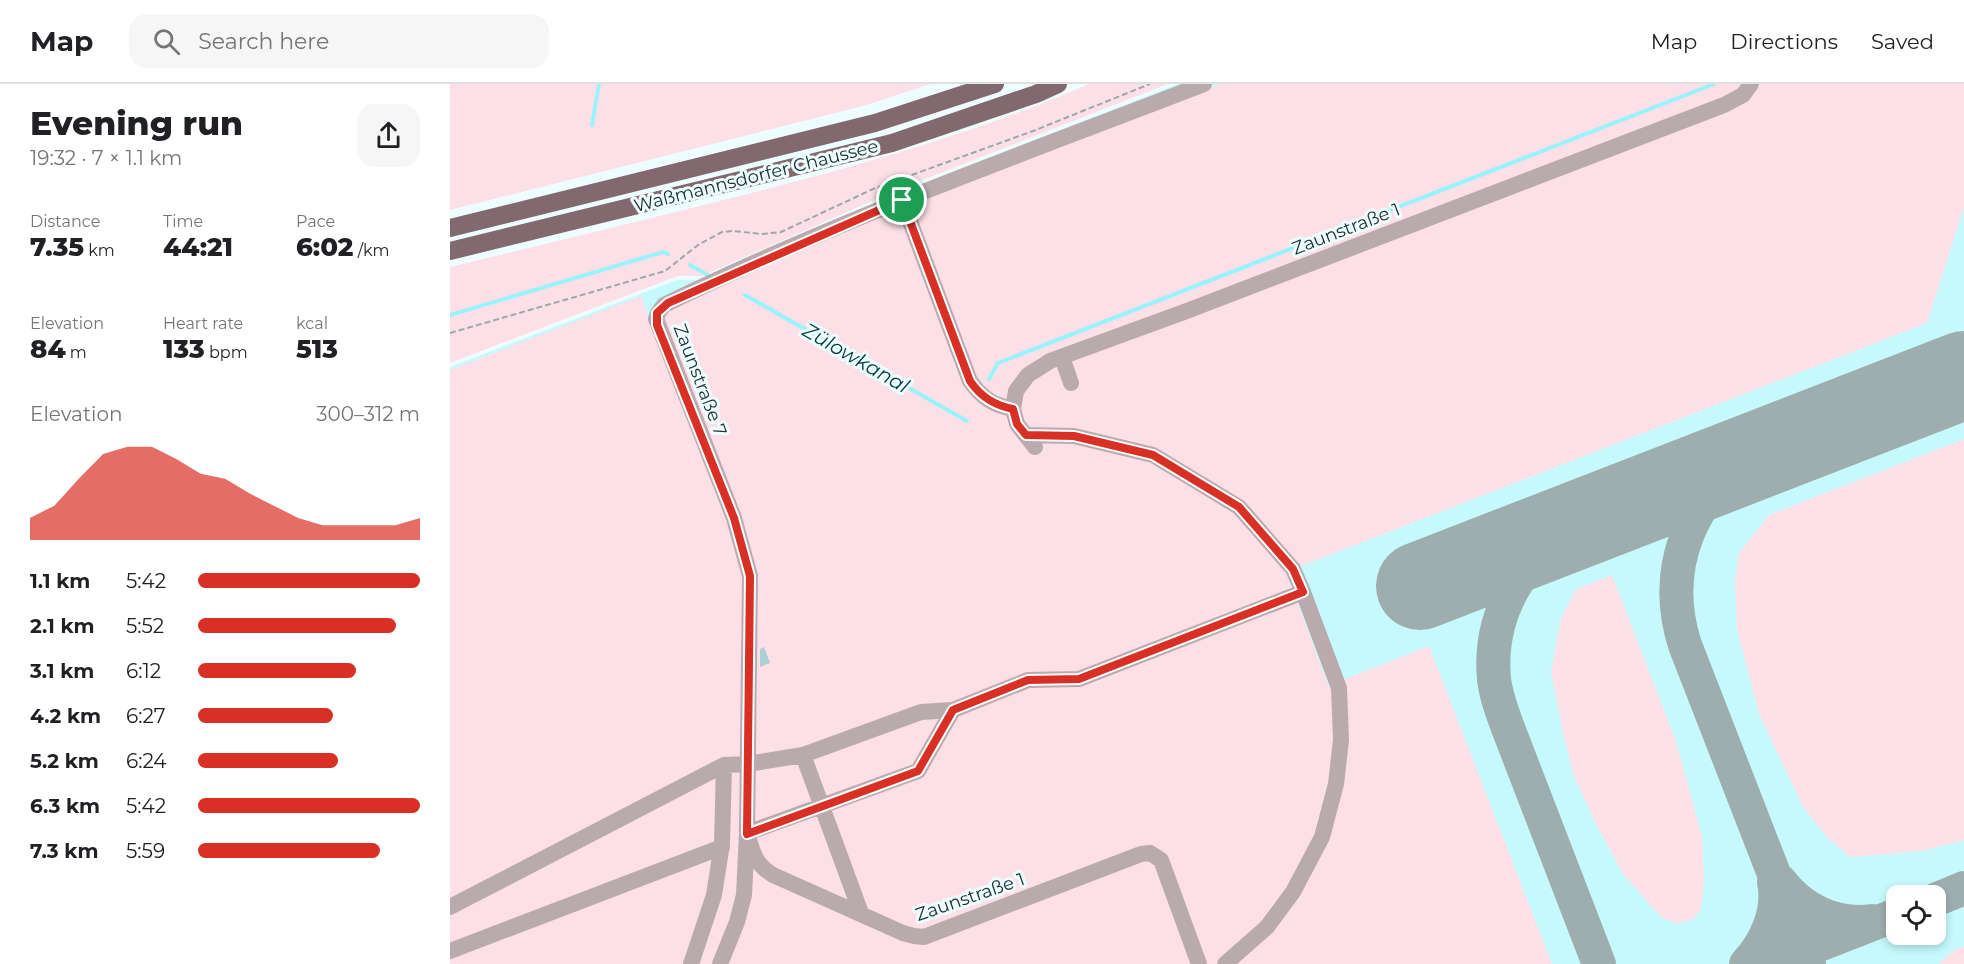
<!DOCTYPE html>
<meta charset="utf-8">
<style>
:root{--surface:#fff;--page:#f6f6f6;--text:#202124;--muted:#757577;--line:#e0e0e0;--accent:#d93025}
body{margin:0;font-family:Montserrat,sans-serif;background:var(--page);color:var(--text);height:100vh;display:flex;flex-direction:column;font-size:22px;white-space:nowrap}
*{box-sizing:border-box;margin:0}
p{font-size:20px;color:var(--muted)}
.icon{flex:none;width:33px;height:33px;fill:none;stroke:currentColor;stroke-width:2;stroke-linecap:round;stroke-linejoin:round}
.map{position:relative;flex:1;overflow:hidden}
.panel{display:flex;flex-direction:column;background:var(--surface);width:450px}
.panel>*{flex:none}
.tools{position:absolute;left:1436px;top:801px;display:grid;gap:12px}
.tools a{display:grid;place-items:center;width:60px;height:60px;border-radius:12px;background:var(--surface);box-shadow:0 3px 9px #0003;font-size:30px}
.pin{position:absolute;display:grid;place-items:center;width:51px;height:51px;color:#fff;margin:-26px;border:3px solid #fff;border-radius:50%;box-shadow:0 2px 6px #0007}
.round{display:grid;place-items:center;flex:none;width:63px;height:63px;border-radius:18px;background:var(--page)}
.head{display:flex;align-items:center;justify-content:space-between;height:102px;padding:0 30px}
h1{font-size:33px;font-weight:800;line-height:45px}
.stats{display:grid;grid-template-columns:repeat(3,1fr);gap:9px;height:102px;padding:6px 30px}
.stats div{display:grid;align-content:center}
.stats b{font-size:26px;font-weight:800}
.stats small{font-size:16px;font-weight:400}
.stats p{font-size:16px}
.chart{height:168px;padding:12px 30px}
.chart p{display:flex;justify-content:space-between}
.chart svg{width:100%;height:108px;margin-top:6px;fill:var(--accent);opacity:.7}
ul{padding:0 30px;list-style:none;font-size:20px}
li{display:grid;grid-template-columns:96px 72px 1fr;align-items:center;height:45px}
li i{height:15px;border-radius:8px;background:var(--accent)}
header{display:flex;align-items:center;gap:36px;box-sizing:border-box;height:84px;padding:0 30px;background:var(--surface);border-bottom:2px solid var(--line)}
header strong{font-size:28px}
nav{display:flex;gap:33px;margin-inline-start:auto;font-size:21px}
.search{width:420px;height:54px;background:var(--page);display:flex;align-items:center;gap:15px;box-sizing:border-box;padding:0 21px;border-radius:18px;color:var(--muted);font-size:22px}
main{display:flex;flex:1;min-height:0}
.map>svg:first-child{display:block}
.built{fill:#c6f9fc;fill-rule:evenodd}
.green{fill:#fddfe7}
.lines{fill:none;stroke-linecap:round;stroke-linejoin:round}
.stream{stroke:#98f4fa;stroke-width:4}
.taxiway{stroke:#9eaeae;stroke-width:34}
.runway{stroke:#9eaeae;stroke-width:88}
.building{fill:#a9d0d3}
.path{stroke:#99a9a9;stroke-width:2;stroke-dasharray:6 3;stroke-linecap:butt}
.minor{stroke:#b9aaae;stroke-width:16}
.major{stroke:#82686f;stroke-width:18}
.route-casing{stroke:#fff;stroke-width:12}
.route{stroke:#d93025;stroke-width:8}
.labels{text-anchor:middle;stroke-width:6;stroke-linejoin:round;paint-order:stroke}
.street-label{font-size:18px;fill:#213031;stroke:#eefefe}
.water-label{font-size:20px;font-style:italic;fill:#003c40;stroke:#eefefe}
</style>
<header>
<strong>Map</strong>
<div class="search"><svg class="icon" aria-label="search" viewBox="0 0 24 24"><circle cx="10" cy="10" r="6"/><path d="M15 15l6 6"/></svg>Search here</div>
<nav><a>Map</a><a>Directions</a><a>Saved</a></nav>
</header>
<main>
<section class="panel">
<div class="head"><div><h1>Evening run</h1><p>19:32 · 7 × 1.1 km</p></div><a class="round"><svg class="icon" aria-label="share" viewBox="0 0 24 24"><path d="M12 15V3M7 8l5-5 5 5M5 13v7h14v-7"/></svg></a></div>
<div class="stats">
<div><p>Distance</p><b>7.35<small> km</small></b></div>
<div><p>Time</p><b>44:21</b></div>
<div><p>Pace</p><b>6:02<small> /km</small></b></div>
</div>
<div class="stats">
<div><p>Elevation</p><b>84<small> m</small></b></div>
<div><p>Heart rate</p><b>133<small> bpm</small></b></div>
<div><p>kcal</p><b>513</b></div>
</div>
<div class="chart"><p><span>Elevation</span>300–312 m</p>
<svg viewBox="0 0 160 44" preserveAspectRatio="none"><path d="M0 44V35L10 30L20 19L30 9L40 6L50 6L60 11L70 17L80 19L90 25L100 30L110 35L120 38L130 38L140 38L150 38L160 35V44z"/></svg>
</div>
<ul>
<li><b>1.1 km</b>5:42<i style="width:100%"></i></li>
<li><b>2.1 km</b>5:52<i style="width:89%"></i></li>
<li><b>3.1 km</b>6:12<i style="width:71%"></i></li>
<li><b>4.2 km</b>6:27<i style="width:61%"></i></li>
<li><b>5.2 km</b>6:24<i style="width:63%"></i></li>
<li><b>6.3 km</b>5:42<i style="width:100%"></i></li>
<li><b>7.3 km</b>5:59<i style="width:82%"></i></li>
</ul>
</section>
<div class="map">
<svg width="1514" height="880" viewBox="0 0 1514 880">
<rect width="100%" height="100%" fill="#eefefe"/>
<!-- built -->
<path class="built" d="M728 0H1514V880H0V283L227 196H253L435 115ZM1446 812H1485V850H1446Z"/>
<!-- green -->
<path class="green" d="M0 0H481L413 22 0 126Z
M639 0H718L447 106 252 192H228L0 279V183C87 162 174 141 261 119 390 87 517 53 639 0Z
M771 0H1514V123L1477 239 836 488 879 603H883L885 663 875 730 840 803 812 841 767 880H0V286L191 212 199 234 417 138Z
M1514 355V756L1472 767 1400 773 1377 753 1353 723 1309 630 1287 545 1285 497 1289 469 1319 431Z
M1162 491 1226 657 1252 753 1254 796 1251 825 1243 835 1227 840 1211 833 1173 790 1144 736 1124 692 1114 653 1101 588 1111 534 1126 505Z
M979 562 1102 880H784L878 753 893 596Z
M1514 862V880H1488L1502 868Z"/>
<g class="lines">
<!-- stream -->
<path class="stream" d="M142 41 149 0
M240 181 258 191
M295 211 517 337
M0 231 213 168 218 170
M539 295 548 279 1264 0"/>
<!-- taxiway -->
<path class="taxiway" d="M1308 371C1239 410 1211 486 1235 561L1359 880
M1128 441C1072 471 1038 531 1044 595 1046 612 1052 628 1058 644L1149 880
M1330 797C1352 826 1386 842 1422 837
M1485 816 1514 804
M1296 880C1316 859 1330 827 1324 798
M1320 880 1446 831"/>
<!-- runway -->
<path class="runway" d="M970 502 1514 291"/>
</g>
<!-- building -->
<path class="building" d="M314 563 320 579 310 583V565Z"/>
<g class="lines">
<!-- path -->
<path class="path" d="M0 249 215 187 248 161 272 148 283 147 312 150 331 148 423 105 583 47 700 0"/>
<!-- minor -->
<path class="minor" d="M452 116 520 297C532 314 543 321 563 325
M612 273 621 299
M576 351 624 352 703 371 789 423 843 485 853 508 889 604 891 656 886 700 872 753 843 808 817 843 775 880
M585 363 567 340 563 325 566 307 578 291 600 277 734 228 1274 21 1293 11 1301 0
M353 671 411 829
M0 823 274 681 298 680 353 671 471 628 503 626
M0 867 272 763
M241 880 264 811 272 760 274 681
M270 880 287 838 294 811 297 749 468 687 503 626 578 596 629 595 853 508
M749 880 711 776 700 769 691 770 474 853 464 852 453 849 323 791C305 780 303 769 297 749L300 492 284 434 206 235 208 229 214 221C389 135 573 70 754 0"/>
<!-- major -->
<path class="major" d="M0 144 425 39 545 0
M0 167 442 59 586 10 608 0"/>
</g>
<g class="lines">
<!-- route casing -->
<g class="route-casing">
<path id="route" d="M452 116 520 297C531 313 544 321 563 325L567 340 576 351 624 352 703 371 789 423 843 485 853 508 629 595 578 596 503 626 468 687 297 750 300 492 284 434 207 241V229L218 219Z"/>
</g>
<!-- route -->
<use href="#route" class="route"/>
</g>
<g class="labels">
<!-- street labels -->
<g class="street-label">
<text transform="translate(306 92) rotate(-14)" y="6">Waßmannsdorfer Chaussee</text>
<text transform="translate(896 145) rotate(-21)" y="6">Zaunstraße 1</text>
<text transform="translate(250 296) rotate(69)" y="6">Zaunstraße 7</text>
<text transform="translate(520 813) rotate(-19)" y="6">Zaunstraße 1</text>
</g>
<!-- water labels -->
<g class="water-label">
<text transform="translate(406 274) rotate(30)" y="7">Zülowkanal</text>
</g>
</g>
</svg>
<div class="tools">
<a><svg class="icon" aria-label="locate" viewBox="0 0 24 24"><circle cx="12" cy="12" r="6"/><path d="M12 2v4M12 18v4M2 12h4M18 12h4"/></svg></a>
</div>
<div class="pin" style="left:452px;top:116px;background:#1e9e55"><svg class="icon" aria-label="arrive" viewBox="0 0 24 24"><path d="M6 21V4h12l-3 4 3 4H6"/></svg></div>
</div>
</main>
